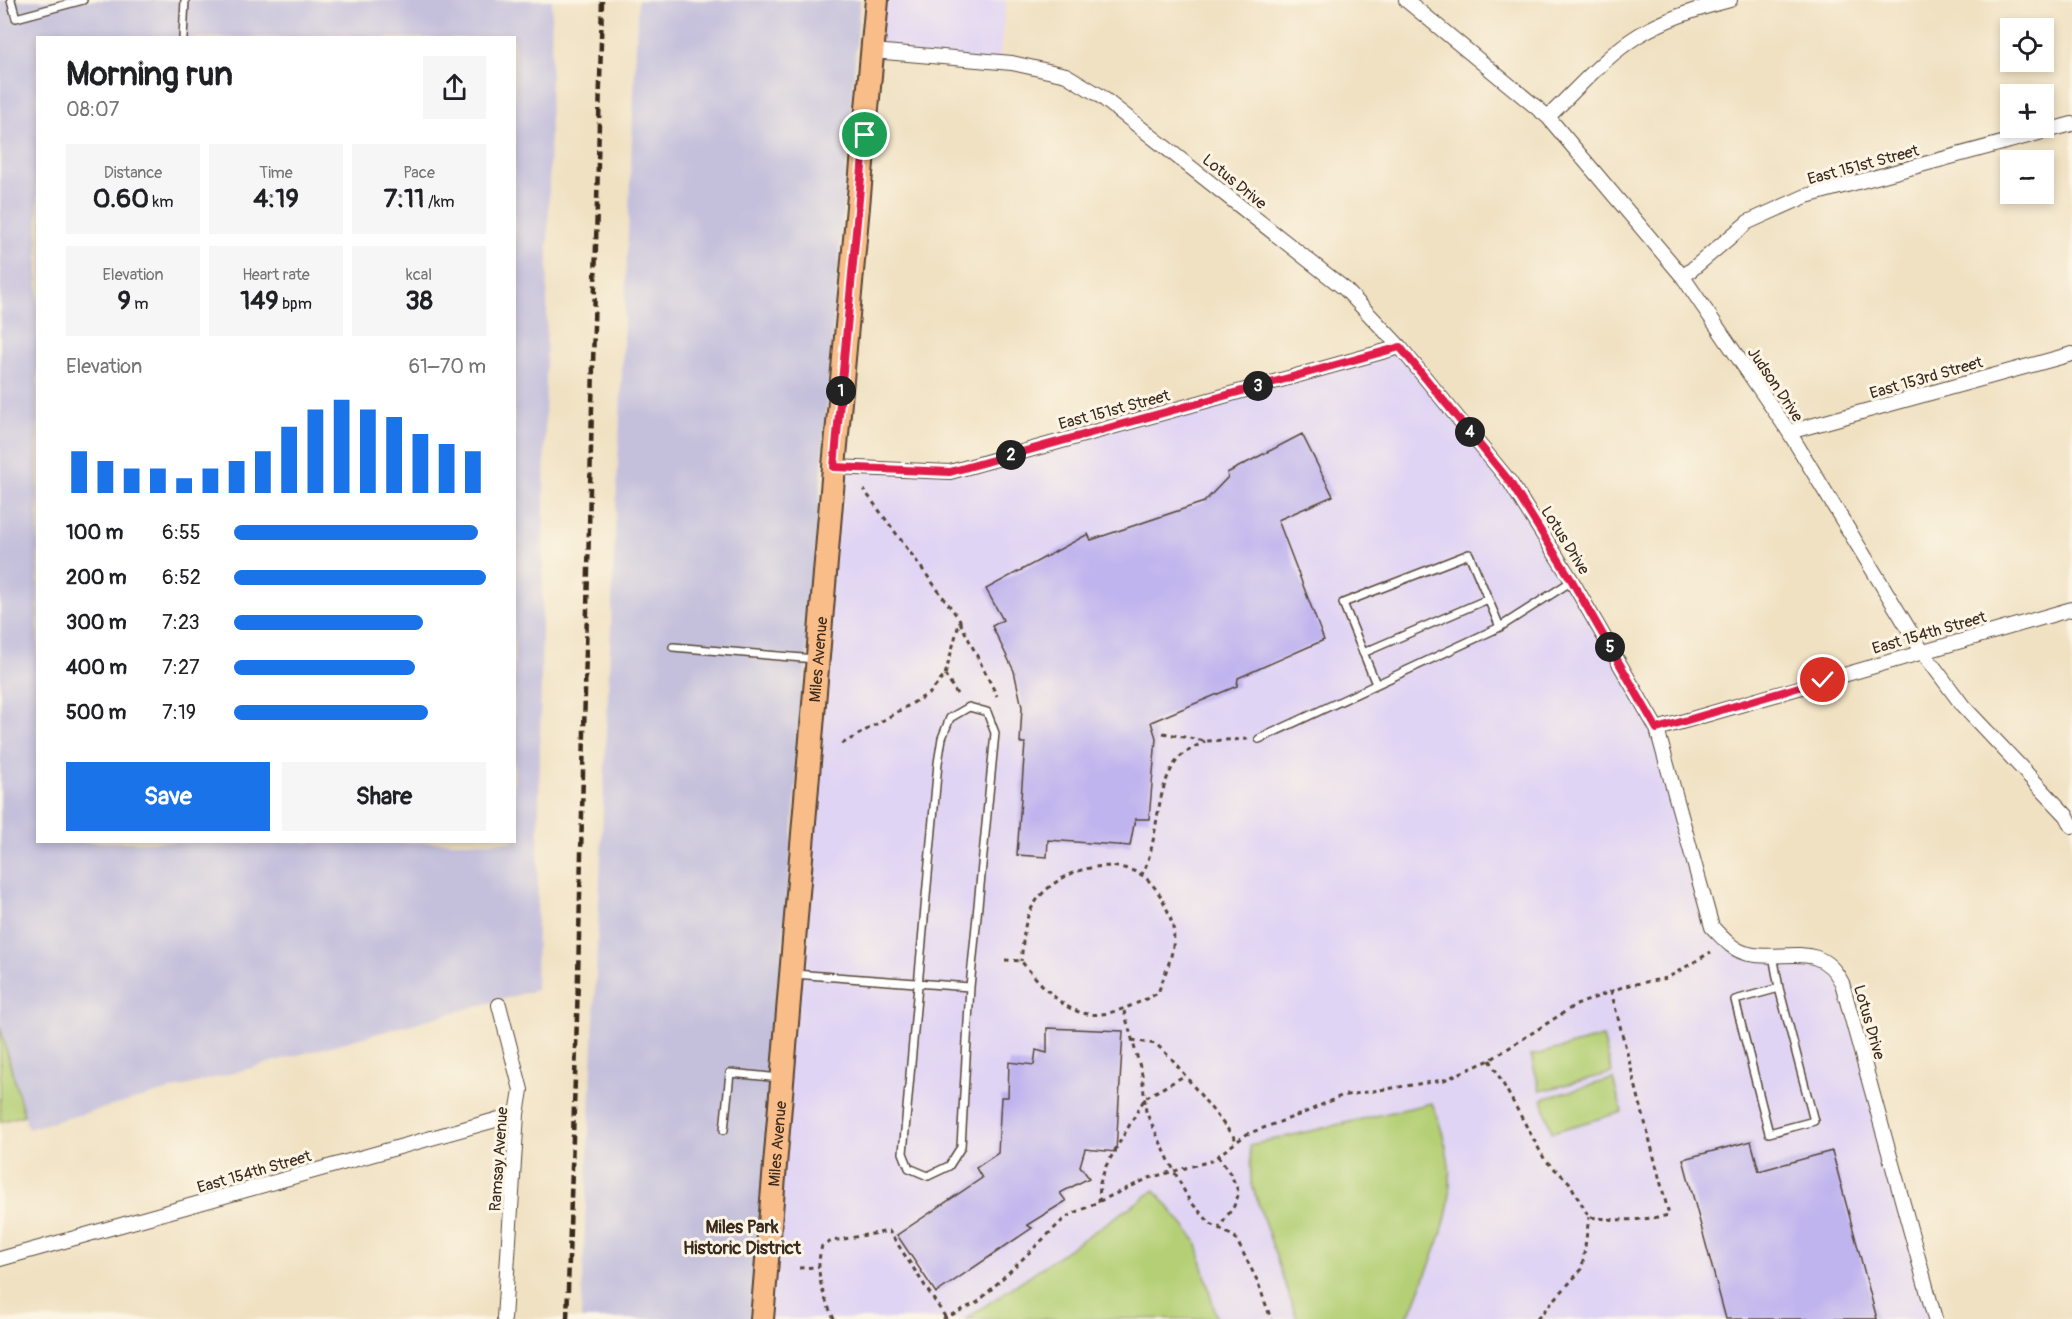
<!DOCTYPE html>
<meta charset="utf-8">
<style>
:root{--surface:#fff;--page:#f6f6f6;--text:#202124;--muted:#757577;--accent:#1a73e8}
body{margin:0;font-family:Pangolin,sans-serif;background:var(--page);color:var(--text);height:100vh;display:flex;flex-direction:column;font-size:22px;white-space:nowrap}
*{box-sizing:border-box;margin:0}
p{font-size:20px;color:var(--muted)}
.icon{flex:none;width:33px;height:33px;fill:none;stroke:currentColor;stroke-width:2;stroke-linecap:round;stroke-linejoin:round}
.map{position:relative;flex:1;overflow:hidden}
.sheet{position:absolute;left:36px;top:36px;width:480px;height:807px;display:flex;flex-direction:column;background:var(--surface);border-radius:0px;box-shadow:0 3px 9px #0003}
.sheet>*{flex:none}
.buttons{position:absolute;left:2000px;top:18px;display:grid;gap:12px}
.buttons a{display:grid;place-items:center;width:54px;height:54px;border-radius:0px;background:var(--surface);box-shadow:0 3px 9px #0003;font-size:30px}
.pin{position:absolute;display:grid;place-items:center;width:51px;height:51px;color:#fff;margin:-26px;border:3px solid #fff;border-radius:50%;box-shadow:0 2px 6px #0007}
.km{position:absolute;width:30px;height:30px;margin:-15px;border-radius:50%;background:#222;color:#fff;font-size:16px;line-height:30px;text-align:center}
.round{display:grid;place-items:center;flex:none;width:63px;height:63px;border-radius:0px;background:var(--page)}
.head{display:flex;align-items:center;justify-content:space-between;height:102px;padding:0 30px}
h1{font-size:33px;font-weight:800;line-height:45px}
.figures{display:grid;grid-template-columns:repeat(3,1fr);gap:9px;height:102px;padding:6px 30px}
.figures div{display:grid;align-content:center;border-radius:0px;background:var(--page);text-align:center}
.figures b{font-size:26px;font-weight:800}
.figures small{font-size:16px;font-weight:400}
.figures p{font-size:16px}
.chart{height:168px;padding:12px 30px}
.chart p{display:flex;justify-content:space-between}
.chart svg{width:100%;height:108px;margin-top:6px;stroke:var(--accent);stroke-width:6}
.cta{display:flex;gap:12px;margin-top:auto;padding:12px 30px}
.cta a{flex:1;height:69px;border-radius:0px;background:var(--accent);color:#fff;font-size:24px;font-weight:800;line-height:69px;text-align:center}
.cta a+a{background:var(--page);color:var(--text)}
ul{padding:0 30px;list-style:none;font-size:20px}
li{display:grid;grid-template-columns:96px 72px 1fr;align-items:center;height:45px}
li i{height:15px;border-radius:8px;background:var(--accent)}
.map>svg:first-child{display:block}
.built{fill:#e0d4f4}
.industrial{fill:#c4c0db;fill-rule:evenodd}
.green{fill:#b4cf75;stroke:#787c4a;stroke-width:1.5}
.building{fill:#bfb4ee}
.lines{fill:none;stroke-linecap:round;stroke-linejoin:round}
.lane-casing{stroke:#564537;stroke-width:10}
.street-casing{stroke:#564537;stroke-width:16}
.primary-casing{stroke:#564537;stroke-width:26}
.path{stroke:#564537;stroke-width:3;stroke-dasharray:4.5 4.5;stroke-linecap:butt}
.lane{stroke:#fff;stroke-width:7}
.street{stroke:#fff;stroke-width:14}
.primary{stroke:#f8bd89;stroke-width:22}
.rail{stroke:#3b2a1e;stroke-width:4.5;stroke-dasharray:9 4.5;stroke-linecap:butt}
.route-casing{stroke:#fff;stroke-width:12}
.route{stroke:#e11d48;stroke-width:8}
.labels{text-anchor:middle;stroke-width:6;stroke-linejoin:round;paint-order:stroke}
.street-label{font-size:16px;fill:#3b2a1e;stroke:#fcf5e5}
.neighbourhood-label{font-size:18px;font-weight:bold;fill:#3b2a1e;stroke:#fcf5e5}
</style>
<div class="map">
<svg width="2072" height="1319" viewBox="0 0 2072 1319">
<rect width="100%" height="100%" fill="#fcf5e5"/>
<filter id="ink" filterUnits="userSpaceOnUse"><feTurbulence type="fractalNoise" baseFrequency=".0167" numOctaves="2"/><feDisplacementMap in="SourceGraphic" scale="12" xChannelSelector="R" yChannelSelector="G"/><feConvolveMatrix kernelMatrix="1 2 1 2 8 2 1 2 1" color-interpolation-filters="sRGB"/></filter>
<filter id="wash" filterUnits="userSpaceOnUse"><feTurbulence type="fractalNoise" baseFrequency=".008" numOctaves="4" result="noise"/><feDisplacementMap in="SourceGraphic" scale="24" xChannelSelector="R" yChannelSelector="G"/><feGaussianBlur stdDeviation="1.35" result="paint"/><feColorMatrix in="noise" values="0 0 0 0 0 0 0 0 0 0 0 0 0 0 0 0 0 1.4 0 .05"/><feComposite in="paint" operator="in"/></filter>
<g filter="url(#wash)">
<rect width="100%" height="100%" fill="#f0e1c2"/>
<!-- built -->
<path class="built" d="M877 0H1006L999 62 873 51Z
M1400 347 1510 482 1657 729 1712 927 1730 946 1787 953 1835 970 1935 1319H763L834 467 950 472Z"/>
<!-- industrial -->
<path class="industrial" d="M0 0H552L536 990 28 1129 0 1027ZM38 38H514V842H38Z
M638 0H860L753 1319H581Z"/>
<!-- green -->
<path class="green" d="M0 1027 24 1115 0 1122Z
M1603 1037 1612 1073 1540 1091 1531 1056Z
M1613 1079 1622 1112 1552 1132 1542 1099Z
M1432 1103C1468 1193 1445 1223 1413 1307L1405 1319H1297L1251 1182 1250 1145Z
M1155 1190 1196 1241 1217 1319H966Z"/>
<g id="blocks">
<!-- building -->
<path class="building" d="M1302 434 1333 496 1278 520 1324 640 1238 678 1237 686 1151 722 1156 738 1149 819H1135L1130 846 1048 840 1047 857 1017 855 1025 743H1020L1022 707 1014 671 992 626 1003 620 986 589 1088 534 1091 540 1204 502 1228 477 1227 473Z
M1047 1028 1123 1031 1116 1152 1085 1149 1080 1166 1089 1178 1060 1193 1066 1201 1027 1225 1032 1228 936 1293 897 1235 982 1178 976 1168 998 1153 1001 1097H1008L1009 1062 1034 1065 1036 1050 1047 1053Z
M1751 1141 1759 1171 1832 1151 1877 1319H1726L1683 1159Z"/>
</g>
</g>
<g filter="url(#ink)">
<use href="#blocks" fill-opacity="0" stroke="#564537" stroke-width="1.5"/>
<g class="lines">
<!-- lane casing -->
<g class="lane-casing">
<path id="lane" d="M11 0 16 18 83 0
M183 38 185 0
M673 647 815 659
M1363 653 1488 599
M1376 684 1343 603 1469 554 1500 627
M969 707 987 712 995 733 970 987 961 1147 949 1166 928 1176 909 1168 903 1153 938 763 942 738 950 718Z
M1259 739 1500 627 1572 581
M1773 955 1779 988 1814 1121 1769 1133 1735 1000 1779 988
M794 974 970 987
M724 1130 730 1073 780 1078"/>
</g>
<!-- street casing -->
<g class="street-casing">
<path id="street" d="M1406 0 1548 117 1683 277 1789 432 1922 651 1963 706 2067 816 2072 826
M873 51 1012 63 1066 75 1099 95 1345 289 1400 347 1510 482 1572 581 1657 729 1712 927C1723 938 1733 951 1749 954 1785 962 1820 939 1842 983L1935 1319
M1548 117C1577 89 1605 56 1639 35 1667 18 1699 8 1730 0
M1683 277 1748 222 1806 196 2072 124
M1789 432 2072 354
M834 467 950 472 1400 347
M1657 729 2072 609
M499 1005 521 1090 517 1114 504 1319
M0 1259 517 1114"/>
</g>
<!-- primary casing -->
<g class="primary-casing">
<g id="primary">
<path id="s1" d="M762 1319 834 467 877 0"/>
</g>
</g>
<!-- path -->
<path class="path" d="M960 622 997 696
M945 675 957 694
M1163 733 1205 741 1248 739
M842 744 930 693 945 675 960 620 864 490
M1141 876C1161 840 1152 793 1178 759 1184 752 1197 746 1205 741
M1005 960 1021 961C1070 1019 1087 1030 1158 993 1165 973 1177 949 1173 927 1168 907 1155 880 1136 872 1097 855 1043 877 1028 916 1023 929 1023 947 1021 961
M1124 1011 1142 1074 1146 1112 1174 1171 1189 1200 1211 1224 1235 1237 1257 1280 1271 1319
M1132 1040 1156 1044 1172 1059 1237 1141
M1490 1060 1545 1160 1569 1182 1589 1217C1618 1221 1641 1221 1669 1215L1611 991
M1218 1156 1231 1175 1239 1193 1234 1206 1219 1228
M1099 1202 1100 1183 1106 1166 1145 1098 1184 1076
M799 1268 819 1267
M834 1319C823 1297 814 1271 822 1246L832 1241 889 1231 946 1318
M943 1319 978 1302 1066 1217 1149 1178 1211 1161 1247 1134 1304 1113 1341 1096 1444 1080 1490 1060 1574 1006 1625 986 1667 978 1711 952
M1537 1319 1582 1269 1589 1217"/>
<!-- lane -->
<use href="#lane" class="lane"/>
<!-- street -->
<use href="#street" class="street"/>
<!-- primary -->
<use href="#primary" class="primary"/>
<!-- rail -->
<path class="rail" d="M567 1319 577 1017 602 0"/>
</g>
</g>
<g class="lines" filter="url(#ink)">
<!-- route casing -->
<g class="route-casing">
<path id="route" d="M865 135 834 467 950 472 1400 347 1510 482 1572 581 1657 729 1823 680"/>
</g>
<!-- route -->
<use href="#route" class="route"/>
</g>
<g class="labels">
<!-- street labels -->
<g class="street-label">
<text transform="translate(1863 164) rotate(-15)" y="6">East 151st Street</text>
<text transform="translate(1235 181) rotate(39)" y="6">Lotus Drive</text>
<text transform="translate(1926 377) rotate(-16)" y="6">East 153rd Street</text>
<text transform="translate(1776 384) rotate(56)" y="6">Judson Drive</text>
<text transform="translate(1114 409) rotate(-15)" y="6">East 151st Street</text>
<text transform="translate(1566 540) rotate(58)" y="6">Lotus Drive</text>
<text transform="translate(1929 632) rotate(-16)" y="6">East 154th Street</text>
<text dy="6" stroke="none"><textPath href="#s1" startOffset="662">Miles Avenue</textPath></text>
<text transform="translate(1870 1022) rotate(74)" y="6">Lotus Drive</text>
<text dy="6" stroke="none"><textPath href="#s1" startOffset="176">Miles Avenue</textPath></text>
<text transform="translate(498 1159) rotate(-86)" y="6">Ramsay Avenue</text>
<text transform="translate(254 1171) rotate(-16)" y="6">East 154th Street</text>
</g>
<!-- neighbourhood labels -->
<g class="neighbourhood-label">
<text x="742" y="1233">Miles Park<tspan x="742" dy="21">Historic District</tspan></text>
</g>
</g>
</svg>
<div class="buttons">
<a><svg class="icon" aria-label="locate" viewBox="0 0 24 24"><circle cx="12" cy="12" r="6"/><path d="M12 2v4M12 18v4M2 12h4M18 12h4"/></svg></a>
<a>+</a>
<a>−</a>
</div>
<div class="pin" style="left:865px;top:135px;background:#1e9e55"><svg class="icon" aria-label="arrive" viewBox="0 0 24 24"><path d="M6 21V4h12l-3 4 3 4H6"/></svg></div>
<div class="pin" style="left:1823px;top:680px;background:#d93025"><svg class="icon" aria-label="check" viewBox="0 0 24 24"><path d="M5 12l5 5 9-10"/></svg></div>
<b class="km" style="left:841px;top:391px">1</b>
<b class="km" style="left:1011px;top:455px">2</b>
<b class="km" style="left:1258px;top:386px">3</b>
<b class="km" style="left:1470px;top:432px">4</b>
<b class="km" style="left:1610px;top:647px">5</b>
<section class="sheet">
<div class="head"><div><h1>Morning run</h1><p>08:07</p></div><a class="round"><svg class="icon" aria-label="share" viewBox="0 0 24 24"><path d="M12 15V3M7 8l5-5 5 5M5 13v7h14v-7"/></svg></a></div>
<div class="figures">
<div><p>Distance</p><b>0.60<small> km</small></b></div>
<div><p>Time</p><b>4:19</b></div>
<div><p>Pace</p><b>7:11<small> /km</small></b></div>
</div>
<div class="figures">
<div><p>Elevation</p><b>9<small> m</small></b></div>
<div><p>Heart rate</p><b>149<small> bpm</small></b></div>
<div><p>kcal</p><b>38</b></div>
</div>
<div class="chart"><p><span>Elevation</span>61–70 m</p>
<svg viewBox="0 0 160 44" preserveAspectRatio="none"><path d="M5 44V27M15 44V31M25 44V34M35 44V34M45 44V38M55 44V34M65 44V31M75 44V27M85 44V17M95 44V10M105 44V6M115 44V10M125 44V13M135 44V20M145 44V24M155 44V27"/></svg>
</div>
<ul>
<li><b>100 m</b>6:55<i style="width:97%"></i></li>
<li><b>200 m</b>6:52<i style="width:100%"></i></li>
<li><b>300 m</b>7:23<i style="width:75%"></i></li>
<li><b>400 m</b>7:27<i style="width:72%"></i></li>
<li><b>500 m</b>7:19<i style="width:77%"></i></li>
</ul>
<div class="cta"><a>Save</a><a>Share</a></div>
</section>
</div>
